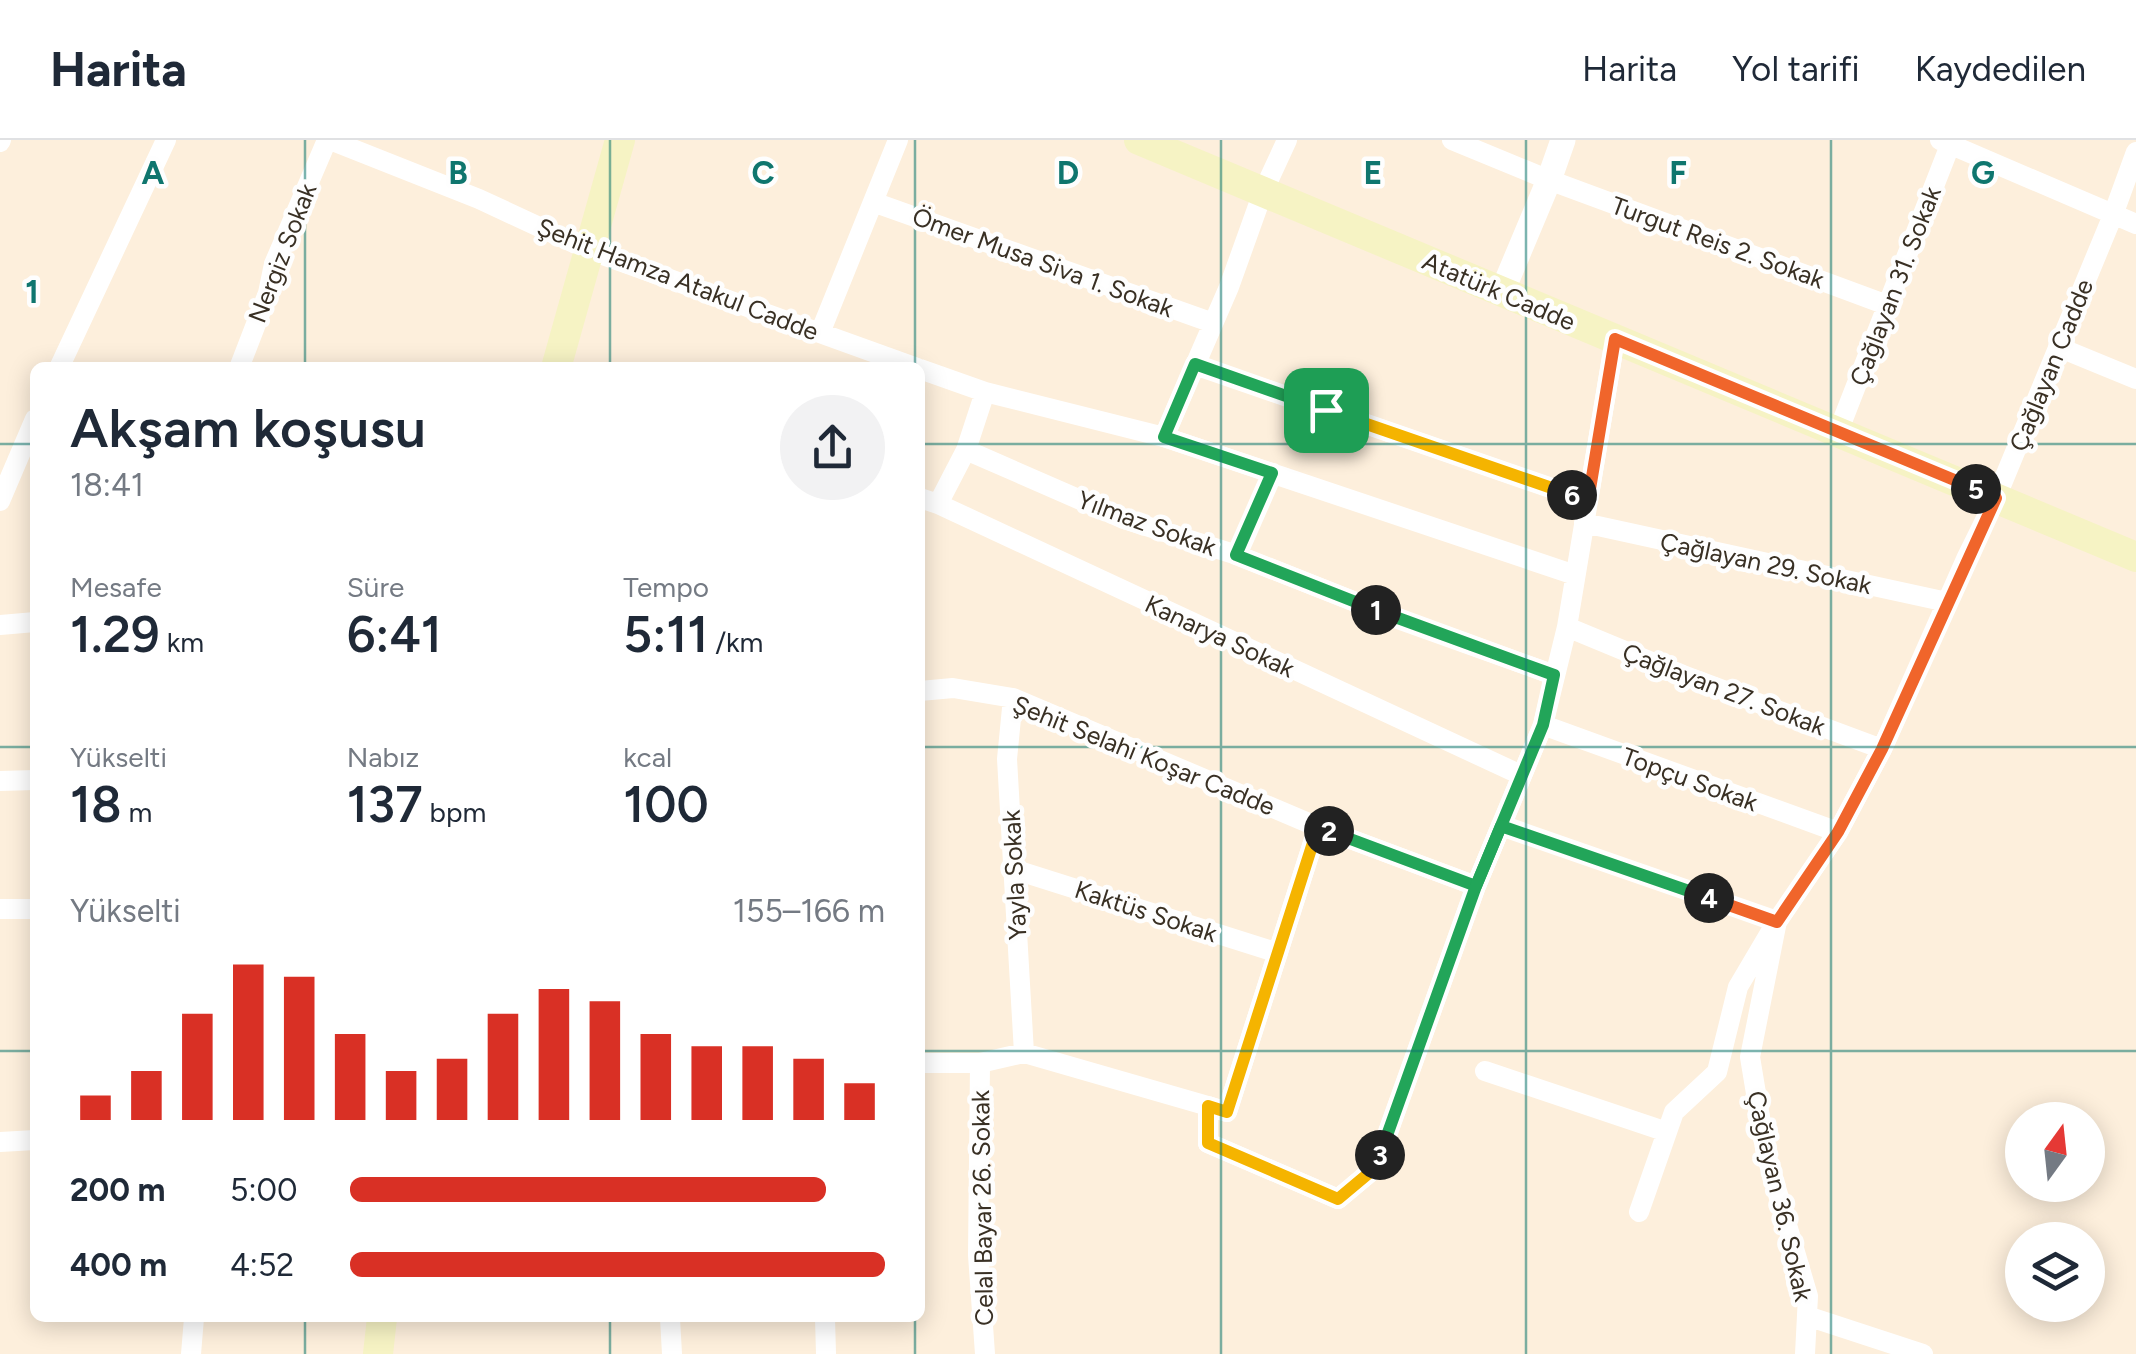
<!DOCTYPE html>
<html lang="tr">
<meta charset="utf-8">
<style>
:root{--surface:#fff;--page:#f2f2f3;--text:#1f2937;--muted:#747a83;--line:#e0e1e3;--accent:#d93025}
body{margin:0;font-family:Figtree,sans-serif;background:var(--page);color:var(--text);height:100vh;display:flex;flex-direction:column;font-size:38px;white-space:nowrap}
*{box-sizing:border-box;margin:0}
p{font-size:32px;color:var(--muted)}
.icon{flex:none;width:55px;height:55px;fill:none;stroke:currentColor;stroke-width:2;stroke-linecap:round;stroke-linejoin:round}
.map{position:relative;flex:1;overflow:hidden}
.side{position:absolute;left:30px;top:222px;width:895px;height:960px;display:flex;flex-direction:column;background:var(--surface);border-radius:15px;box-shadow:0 5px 25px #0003}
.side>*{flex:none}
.needle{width:65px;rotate:15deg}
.buttons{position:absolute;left:2005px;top:962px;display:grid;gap:20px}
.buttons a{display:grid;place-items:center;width:100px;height:100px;border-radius:50%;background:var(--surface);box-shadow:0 5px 25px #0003;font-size:50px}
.pin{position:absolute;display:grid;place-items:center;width:85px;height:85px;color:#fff;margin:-42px;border-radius:20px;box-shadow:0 5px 15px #0006}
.km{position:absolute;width:50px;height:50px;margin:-25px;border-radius:50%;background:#222;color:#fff;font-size:28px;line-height:50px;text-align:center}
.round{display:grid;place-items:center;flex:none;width:105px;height:105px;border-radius:52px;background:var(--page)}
.headline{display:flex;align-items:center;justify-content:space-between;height:170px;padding:0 40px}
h1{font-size:55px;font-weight:600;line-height:75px}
.figures{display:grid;grid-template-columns:repeat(3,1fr);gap:15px;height:170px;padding:10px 40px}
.figures div{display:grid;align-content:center}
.figures b{font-size:50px;font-weight:600}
.figures small{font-size:28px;font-weight:400}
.figures p{font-size:28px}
.chart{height:280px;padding:20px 40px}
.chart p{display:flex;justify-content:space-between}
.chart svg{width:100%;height:180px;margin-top:10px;stroke:var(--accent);stroke-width:6}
ul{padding:0 40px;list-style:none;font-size:32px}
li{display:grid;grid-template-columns:160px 120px 1fr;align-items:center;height:75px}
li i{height:25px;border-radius:12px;background:var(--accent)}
header{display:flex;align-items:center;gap:60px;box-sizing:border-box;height:140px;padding:0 50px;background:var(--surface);border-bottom:2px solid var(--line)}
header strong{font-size:48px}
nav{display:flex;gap:55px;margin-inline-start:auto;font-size:35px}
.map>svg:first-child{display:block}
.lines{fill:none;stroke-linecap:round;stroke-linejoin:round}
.minor{stroke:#fff;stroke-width:20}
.tertiary{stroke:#fff;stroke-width:25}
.secondary{stroke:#f6f3c4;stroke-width:30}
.split-1-casing{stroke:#fff;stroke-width:20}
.split-2-casing{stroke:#fff;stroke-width:20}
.split-3-casing{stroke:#fff;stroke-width:20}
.split-4-casing{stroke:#fff;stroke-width:20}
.split-5-casing{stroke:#fff;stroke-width:20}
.split-6-casing{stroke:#fff;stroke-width:20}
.split-7-casing{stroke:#fff;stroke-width:20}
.split-1{stroke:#22a559;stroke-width:12}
.split-2{stroke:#22a559;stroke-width:12}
.split-3{stroke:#f5b400;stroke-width:12}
.split-4{stroke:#22a559;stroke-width:12}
.split-5{stroke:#f0652b;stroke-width:12}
.split-6{stroke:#f0652b;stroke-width:12}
.split-7{stroke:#f5b400;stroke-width:12}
.grid{fill:none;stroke:#0f766e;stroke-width:2.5;stroke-opacity:0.55}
.labels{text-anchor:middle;stroke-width:9;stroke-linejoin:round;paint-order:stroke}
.street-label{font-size:25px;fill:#393024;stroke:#fefefe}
.grid-label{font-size:32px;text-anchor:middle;font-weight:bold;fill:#0f766e;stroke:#fefefe;stroke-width:9;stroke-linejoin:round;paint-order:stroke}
</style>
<header>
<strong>Harita</strong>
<nav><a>Harita</a><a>Yol tarifi</a><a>Kaydedilen</a></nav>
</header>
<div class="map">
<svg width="2136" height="1214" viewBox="0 0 2136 1214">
<rect width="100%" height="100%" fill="#fdefdc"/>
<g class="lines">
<!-- minor -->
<path class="minor" d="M330 0 479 59 589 110 917 228
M1452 0 1549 40 1887 165
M1940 0 2136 84
M0 2 1 0
M873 62 1213 183
M820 193 898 0
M2058 207 2136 239
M1195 225 1588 361
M59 228 166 0
M239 228 268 153 274 124 327 0
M920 229 985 252 1164 297 1575 435
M1838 292 1952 0
M1164 297 1229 147 1263 52 1287 0
M966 310 1124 379 1237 415 1398 479 1554 535
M920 358 938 364 1521 635
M0 361 35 279
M938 364 966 310 985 252
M1584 383 1947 462
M1237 415 1273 333
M0 485 35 482
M1567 487 1683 535 1882 609
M920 551 953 548 1013 558 1318 687 1476 746
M1013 558 1007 619 1024 913
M1543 585 1838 692
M0 641 35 640
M1501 685 1777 781 1750 917 1766 1014 1808 1156 1805 1214
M1013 729 1278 813
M0 769H35
M920 923H980L1024 913 1208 966V1003L1338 1059 1375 1028 1476 746 1543 585 1567 487 1615 199
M980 923 978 1115 985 1214
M1485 931 1667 992
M1208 966 1227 972 1318 687
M0 1002 35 1000
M1639 1072 1674 972 1717 932 1738 847 1777 781 1838 692 1882 609 1966 419 1996 358 2113 75 2136 12
M1807 1176 1923 1214
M670 1178 672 1214
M825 1178 826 1214
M191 1214 194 1178"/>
<!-- tertiary -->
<path class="tertiary" d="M1502 152 1549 40 1563 0"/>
<!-- secondary -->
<path class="secondary" d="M1139 0 2136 417
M556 228 620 0
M378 1214 382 1178"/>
</g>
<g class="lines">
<!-- split-1 casing -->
<g class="split-1-casing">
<path id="split-1" d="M1326 270 1195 224 1164 297 1272 333 1236 415 1376 470"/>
</g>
<!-- split-2 casing -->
<g class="split-2-casing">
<path id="split-2" d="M1329 691 1476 746 1543 585 1554 535 1376 470"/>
</g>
<!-- split-3 casing -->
<g class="split-3-casing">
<path id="split-3" d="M1329 691 1318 687 1227 972 1208 966V1003L1338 1059 1375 1028 1380 1015"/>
</g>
<!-- split-4 casing -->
<g class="split-4-casing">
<path id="split-4" d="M1380 1015 1476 746 1501 686 1709 758"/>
</g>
<!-- split-5 casing -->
<g class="split-5-casing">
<path id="split-5" d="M1709 758 1777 782 1838 692 1882 609 1996 358 1976 349"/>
</g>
<!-- split-6 casing -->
<g class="split-6-casing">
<path id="split-6" d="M1572 355 1588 361 1615 199 1976 349"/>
</g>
<!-- split-7 casing -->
<g class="split-7-casing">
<path id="split-7" d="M1326 270 1572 355"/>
</g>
<!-- split-1 -->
<use href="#split-1" class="split-1"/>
<!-- split-2 -->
<use href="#split-2" class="split-2"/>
<!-- split-3 -->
<use href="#split-3" class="split-3"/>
<!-- split-4 -->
<use href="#split-4" class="split-4"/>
<!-- split-5 -->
<use href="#split-5" class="split-5"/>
<!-- split-6 -->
<use href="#split-6" class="split-6"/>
<!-- split-7 -->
<use href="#split-7" class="split-7"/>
</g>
<!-- grid -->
<path class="grid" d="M305 0V228M610 0V228M915 0V228M1221 0V1214M1526 0V1214M1831 0V1214M0 304H35M920 304H2136M0 607H35M920 607H2136M0 911H35M920 911H2136M305 1178V1214M610 1178V1214M915 1178V1214"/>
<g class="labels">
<!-- street labels -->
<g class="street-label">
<text transform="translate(1718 102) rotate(20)" y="9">Turgut Reis 2. Sokak</text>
<text transform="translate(282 113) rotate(-69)" y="9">Nergiz Sokak</text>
<text transform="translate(1043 122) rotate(20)" y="9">Ömer Musa Siva 1. Sokak</text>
<text transform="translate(678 139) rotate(21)" y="9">Şehit Hamza Atakul Cadde</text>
<text transform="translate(1895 146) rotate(-69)" y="9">Çağlayan 31. Sokak</text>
<text transform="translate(1499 151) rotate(23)" y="9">Atatürk Cadde</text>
<text transform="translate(2051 225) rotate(-68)" y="9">Çağlayan Cadde</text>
<text transform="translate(1147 383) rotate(20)" y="9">Yılmaz Sokak</text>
<text transform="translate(1766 423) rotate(12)" y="9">Çağlayan 29. Sokak</text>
<text transform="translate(1220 496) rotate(25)" y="9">Kanarya Sokak</text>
<text transform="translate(1724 549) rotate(21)" y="9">Çağlayan 27. Sokak</text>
<text transform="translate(1144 615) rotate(22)" y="9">Şehit Selahi Koşar Cadde</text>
<text transform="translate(1690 639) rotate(20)" y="9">Topçu Sokak</text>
<text transform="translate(1014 735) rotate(-93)" y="9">Yayla Sokak</text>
<text transform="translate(1146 771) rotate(18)" y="9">Kaktüs Sokak</text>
<text transform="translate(1780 1056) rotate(77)" y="9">Çağlayan 36. Sokak</text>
<text transform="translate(982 1068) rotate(-91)" y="9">Celal Bayar 26. Sokak</text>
</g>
</g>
<g class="grid-label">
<text x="153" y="44">A</text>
<text x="458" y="44">B</text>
<text x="763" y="44">C</text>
<text x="1068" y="44">D</text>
<text x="1373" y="44">E</text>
<text x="1678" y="44">F</text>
<text x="1983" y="44">G</text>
<text x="32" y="163">1</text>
</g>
</svg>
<div class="buttons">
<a><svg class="needle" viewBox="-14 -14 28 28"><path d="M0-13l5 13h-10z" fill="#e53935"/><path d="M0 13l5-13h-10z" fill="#747a83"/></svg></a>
<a><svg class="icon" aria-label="layers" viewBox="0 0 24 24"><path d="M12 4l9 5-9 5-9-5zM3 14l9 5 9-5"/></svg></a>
</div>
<div class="pin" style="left:1326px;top:270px;background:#1e9e55"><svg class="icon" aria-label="arrive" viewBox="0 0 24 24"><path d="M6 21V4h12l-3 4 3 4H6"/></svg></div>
<b class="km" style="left:1376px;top:470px">1</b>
<b class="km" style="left:1329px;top:691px">2</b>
<b class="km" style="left:1380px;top:1015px">3</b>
<b class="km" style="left:1709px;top:758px">4</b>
<b class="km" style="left:1976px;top:349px">5</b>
<b class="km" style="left:1572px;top:355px">6</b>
<section class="side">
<div class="headline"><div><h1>Akşam koşusu</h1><p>18:41</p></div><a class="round"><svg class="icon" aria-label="share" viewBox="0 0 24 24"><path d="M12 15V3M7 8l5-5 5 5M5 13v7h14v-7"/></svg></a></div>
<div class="figures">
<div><p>Mesafe</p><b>1.29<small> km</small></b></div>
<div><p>Süre</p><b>6:41</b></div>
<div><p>Tempo</p><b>5:11<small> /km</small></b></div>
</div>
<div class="figures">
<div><p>Yükselti</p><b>18<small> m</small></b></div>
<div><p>Nabız</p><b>137<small> bpm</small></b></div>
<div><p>kcal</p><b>100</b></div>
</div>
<div class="chart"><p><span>Yükselti</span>155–166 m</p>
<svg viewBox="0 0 160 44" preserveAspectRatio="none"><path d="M5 44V38M15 44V32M25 44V18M35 44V6M45 44V9M55 44V23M65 44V32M75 44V29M85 44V18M95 44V12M105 44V15M115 44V23M125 44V26M135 44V26M145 44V29M155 44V35"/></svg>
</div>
<ul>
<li><b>200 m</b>5:00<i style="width:89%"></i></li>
<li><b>400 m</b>4:52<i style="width:100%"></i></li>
</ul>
</section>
</div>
